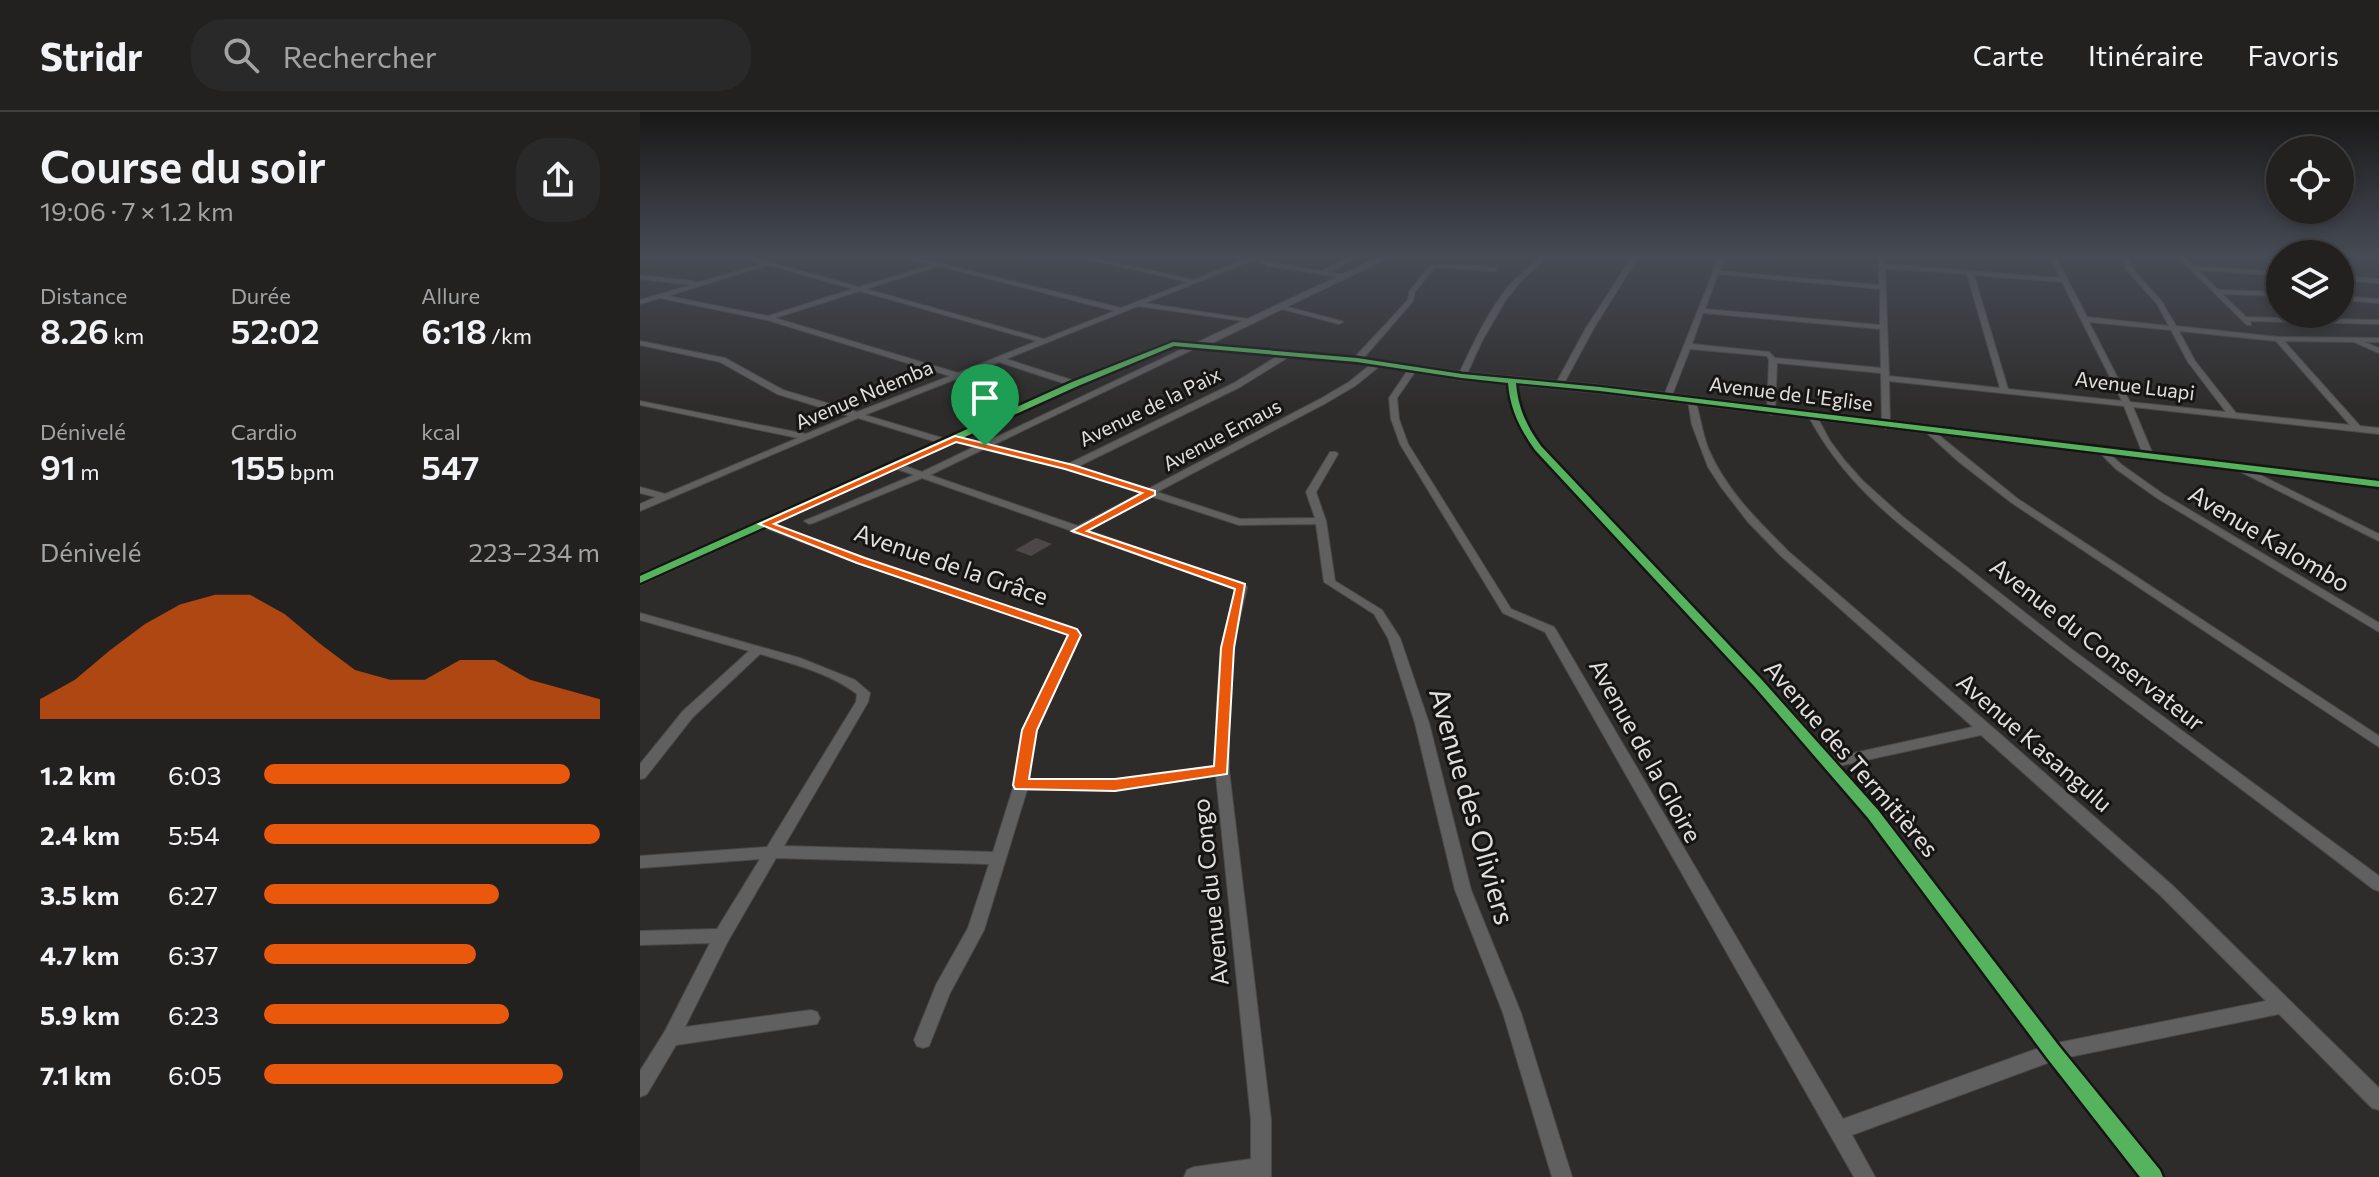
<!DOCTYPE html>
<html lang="fr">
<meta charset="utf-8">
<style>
:root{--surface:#222120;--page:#2a2929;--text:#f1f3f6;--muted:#a2a3a5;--line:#3f3e3e;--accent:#ea580c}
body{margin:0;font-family:Commissioner,sans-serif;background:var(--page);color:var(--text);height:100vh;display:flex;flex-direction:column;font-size:30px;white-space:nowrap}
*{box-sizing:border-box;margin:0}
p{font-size:26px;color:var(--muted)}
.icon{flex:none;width:44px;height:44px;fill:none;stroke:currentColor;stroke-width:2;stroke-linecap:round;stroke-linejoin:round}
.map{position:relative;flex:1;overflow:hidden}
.sheet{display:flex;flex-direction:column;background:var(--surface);width:640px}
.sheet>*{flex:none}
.buttons{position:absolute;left:1626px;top:24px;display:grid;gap:16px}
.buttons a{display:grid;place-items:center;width:88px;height:88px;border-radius:50%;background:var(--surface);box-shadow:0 4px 12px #0003,0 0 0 2px var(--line);font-size:40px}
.pin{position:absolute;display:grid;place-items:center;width:68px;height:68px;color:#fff;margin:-82px -34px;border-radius:50% 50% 50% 0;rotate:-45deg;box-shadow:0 0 8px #0007}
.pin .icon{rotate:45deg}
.round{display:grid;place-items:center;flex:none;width:84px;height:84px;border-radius:32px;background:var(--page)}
.overview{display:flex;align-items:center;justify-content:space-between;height:136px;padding:0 40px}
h1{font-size:44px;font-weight:600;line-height:60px}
.stats{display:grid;grid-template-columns:repeat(3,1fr);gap:12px;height:136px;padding:8px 40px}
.stats div{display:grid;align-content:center}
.stats b{font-size:34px;font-weight:600}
.stats small{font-size:22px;font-weight:400}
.stats p{font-size:22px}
.chart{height:224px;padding:16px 40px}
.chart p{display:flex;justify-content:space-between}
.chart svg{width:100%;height:144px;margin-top:8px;fill:var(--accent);opacity:.7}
ul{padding:0 40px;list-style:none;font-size:26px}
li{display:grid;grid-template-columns:128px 96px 1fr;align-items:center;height:60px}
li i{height:20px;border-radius:10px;background:var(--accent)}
header{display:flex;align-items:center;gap:48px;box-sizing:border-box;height:112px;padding:0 40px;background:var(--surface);border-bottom:2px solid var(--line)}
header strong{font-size:38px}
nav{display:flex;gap:44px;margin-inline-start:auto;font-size:28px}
.search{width:560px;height:72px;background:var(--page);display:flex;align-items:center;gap:20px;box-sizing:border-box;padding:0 28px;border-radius:32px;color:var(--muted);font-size:30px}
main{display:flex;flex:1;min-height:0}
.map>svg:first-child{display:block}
.building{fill:#4e4749}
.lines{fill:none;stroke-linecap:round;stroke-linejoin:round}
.street-casing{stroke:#4b4948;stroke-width:2}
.secondary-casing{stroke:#4b4948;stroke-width:2}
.street{fill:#616060;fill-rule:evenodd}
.secondary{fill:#616060;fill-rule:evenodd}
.cycleway-casing{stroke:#161514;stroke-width:5}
.cycleway{fill:#56b35d;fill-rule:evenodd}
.route{fill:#ea580c;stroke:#fff;stroke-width:2;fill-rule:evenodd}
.labels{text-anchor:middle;stroke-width:6;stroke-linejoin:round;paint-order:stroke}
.far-street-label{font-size:20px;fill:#e2e0de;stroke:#161514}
.street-label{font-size:24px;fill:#e2e0de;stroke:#161514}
.near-street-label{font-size:28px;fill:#e2e0de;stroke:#161514}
</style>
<header>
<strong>Stridr</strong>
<div class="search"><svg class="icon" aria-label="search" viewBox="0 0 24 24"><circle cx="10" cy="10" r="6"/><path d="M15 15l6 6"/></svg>Rechercher</div>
<nav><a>Carte</a><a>Itinéraire</a><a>Favoris</a></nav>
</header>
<main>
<section class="sheet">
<div class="overview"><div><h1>Course du soir</h1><p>19:06 · 7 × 1.2 km</p></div><a class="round"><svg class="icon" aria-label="share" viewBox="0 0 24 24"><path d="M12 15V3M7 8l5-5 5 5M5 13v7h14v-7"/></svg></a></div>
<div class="stats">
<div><p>Distance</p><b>8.26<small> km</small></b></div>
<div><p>Durée</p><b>52:02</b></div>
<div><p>Allure</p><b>6:18<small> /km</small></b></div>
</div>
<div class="stats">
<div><p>Dénivelé</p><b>91<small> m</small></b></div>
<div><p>Cardio</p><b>155<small> bpm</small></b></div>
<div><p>kcal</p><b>547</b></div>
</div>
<div class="chart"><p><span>Dénivelé</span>223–234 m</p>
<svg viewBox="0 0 160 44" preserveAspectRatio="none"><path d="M0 44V38L10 32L20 23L30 15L40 9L50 6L60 6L70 12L80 21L90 29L100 32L110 32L120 26L130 26L140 32L150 35L160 38V44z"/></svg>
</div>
<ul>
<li><b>1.2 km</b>6:03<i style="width:91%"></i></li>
<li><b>2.4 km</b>5:54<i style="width:100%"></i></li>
<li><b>3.5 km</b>6:27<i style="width:70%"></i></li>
<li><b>4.7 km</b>6:37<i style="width:63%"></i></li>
<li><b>5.9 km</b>6:23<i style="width:73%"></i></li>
<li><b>7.1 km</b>6:05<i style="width:89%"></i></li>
</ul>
</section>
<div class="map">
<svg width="1739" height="1065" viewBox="0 0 1739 1065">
<rect width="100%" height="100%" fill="#2e2c2b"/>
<!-- building -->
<path class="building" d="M396 426 412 432 391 444 375 438Z"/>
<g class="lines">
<!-- street casing -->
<g class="street-casing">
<path id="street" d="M102 145H111L219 175 291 153 264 145H274L481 196 548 170 438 145H449L554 168 610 145H619L630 150 681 159 711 145H718L689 160 706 163 707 164 704 166 628 154 614 148 505 191 608 207 611 209 610 210 498 194 366 247 438 270V274H432L359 250 225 303 309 328V332H303L218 306 0 399V392L16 385 0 381V375L25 382 158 326 0 293V289L166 322 209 304 137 282 80 250 0 233V229L85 246 143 278 217 300 310 264 127 208 20 186 0 192V188L51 173 0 167V163L53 169 56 171 122 152ZM128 153 213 177 128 204 28 184ZM298 154 475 199 404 227 226 177ZM220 179 397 229 318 261 135 206Z
M901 145H907L882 168 865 189 842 229 826 264 819 266 818 264C832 234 847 201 868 175 878 163 890 155 901 145Z
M992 145H998L954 216 923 273 916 275 915 273 946 216Z
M1079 145H1085L1080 159 1239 173V145H1245V152L1420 166 1410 145H1416L1447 205 1529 214 1517 192 1487 158 1481 145H1487L1492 156 1522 190 1536 214 1638 225 1739 226V230H1724L1739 236V241L1714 230 1644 229 1720 314 1739 316V322L1493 295 1514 345 1509 348 1504 345 1484 294 1249 269 1250 314 1246 317 1242 314 1241 261 1137 251 1135 300 1131 303 1127 300 1129 248 1127 244 1050 237 1031 286 1024 288 1023 286ZM1245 156 1327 162 1360 276 1249 264ZM1078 162 1240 177V213L1065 197ZM1334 163 1422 170 1482 289 1368 277ZM1063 201 1240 217 1241 256 1135 246 1129 240 1052 232ZM1449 210 1531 218 1548 250 1586 300 1490 290ZM1539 219 1636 229 1710 313 1596 301 1555 249Z
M1538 145H1544L1554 154 1640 160V164L1558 158 1578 178 1640 180V184L1582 182 1606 205 1739 208V212L1610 209 1611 213H1607Z
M1729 145H1739V148L1730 146Z
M791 152 854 155 857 157 854 159 795 155 775 180 773 189 720 250H714V246L768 188 769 180Z
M1700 164 1739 167V171L1700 168Z
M1700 184 1739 187V191L1700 188Z
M640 193 701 209 703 210 699 212 638 196V194Z
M555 231 562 233 353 333 428 352 594 271 644 240H650V244L600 275 437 355 508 377 680 287 709 270 735 249H741V253L715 274 686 291 517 380 600 407 675 406 666 380 690 340H696L698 342 676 380 686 409 695 469 742 498 760 526 789 611 831 778 881 901 932 1065H912L863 901 815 778 775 611 748 526 734 502 684 470 676 412 599 413 510 384 447 418 605 473 607 475 593 536 589 590V658L631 1008V1065H544L547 1058 554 1055 611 1047V1008L576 664 475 678H387L344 818 310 881 289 934 283 936 277 934 274 928 296 873 328 816 349 752 136 746 88 829 45 915 171 898 177 900 180 906 177 912 36 933 7 982 0 985V959L25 919 70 831 0 833V819L77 817 120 747 0 756V744L127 735 216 590 217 582C190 561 153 552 120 542L53 605 5 666 0 667V652L43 599 109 539 0 508V501L160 546 215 568 230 581 228 590 144 734 353 740 374 673 382 618 428 524 424 521 217 451 120 414 119 412 124 409 225 447 432 515 440 523 396 618 389 668H475L575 654 577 590 581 536 595 477 439 422 433 421 432 419 282 366 173 411 169 412 164 409 274 363 251 355V351H257L282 360 336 334 312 328V324L344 331ZM346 336 426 357 501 381 438 414 290 363Z
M770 255 777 257 757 286 759 307 768 332 871 497 914 515 916 518 1203 1007 1399 936 1228 706 1114 574 895 338C880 317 866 293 869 267L876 269C878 294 886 314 901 334L1122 568 1191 646 1333 615 1141 444 1108 410 1081 375 1068 355 1052 313 1048 289 1055 287C1060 303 1062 320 1068 336 1085 377 1118 409 1149 440L1351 614 1532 773 1739 976V998L1732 996 1639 902 1429 945 1520 1058 1523 1065H1500L1410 950 1212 1023 1235 1065H1214L905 520 863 501 760 332 751 307 749 286ZM1341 623 1520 783 1626 889 1417 931 1238 698 1199 654Z
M1170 303H1176L1190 329 1205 349 1223 369 1263 405 1430 536 1739 764V779L1733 777C1603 676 1467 580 1338 475 1273 422 1210 382 1169 305Z
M1291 317 1378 387 1739 624V635L1372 391 1319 350 1288 322V318Z
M1463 336 1482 353 1523 382 1739 511V520L1517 386 1476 357 1458 339Z
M1600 353 1739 422V429L1597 358 1595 356Z"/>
</g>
<!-- secondary casing -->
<g class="secondary-casing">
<path id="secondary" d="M739 145H750L570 232 717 245 822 260 960 273 1739 368V376L960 281 822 268 717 251 534 235 439 275 0 473V462L431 269 529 230 556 231Z"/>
</g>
<!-- street -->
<use href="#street" class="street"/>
<!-- secondary -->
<use href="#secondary" class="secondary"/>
<!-- cycleway casing -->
<g class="cycleway-casing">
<path id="cycleway" d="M533 230 717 246 822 262 960 275 1739 369V375L960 279 876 271C878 296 887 315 901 334L1122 568 1238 698 1419 934 1520 1058 1523 1065H1500L1407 946 1228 706 1114 574 895 338C880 317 870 297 868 271L822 266 717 250 534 234 438 274 0 471V464L432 270Z"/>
</g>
<!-- cycleway -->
<use href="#cycleway" class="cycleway"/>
</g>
<!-- sky -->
<linearGradient id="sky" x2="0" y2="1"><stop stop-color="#191818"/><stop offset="0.49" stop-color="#464b55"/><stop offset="1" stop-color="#464b55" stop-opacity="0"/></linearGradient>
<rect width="1739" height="294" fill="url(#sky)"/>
<!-- route -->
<path class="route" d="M315 324 433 353 515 379V383L447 419 605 472 594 536 587 662 475 679 375 677 373 673 382 618 428 523 217 451 119 412ZM316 330 425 357 502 381 432 419 595 477 581 536 574 654 475 667H389L397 618 441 523 437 517 225 446 134 412Z"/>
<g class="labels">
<!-- far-street labels -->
<g class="far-street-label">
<text transform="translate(1495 274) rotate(7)" y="7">Avenue Luapi</text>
<text transform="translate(1151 282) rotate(7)" y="7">Avenue de L'Eglise</text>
<text transform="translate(224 283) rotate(-23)" y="7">Avenue Ndemba</text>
<text transform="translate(510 295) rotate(-26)" y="7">Avenue de la Paix</text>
<text transform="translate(582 323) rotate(-28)" y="7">Avenue Emaus</text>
</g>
<!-- street labels -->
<g class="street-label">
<text transform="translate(1629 427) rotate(31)" y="8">Avenue Kalombo</text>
<text transform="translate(311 453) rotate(19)" y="8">Avenue de la Grâce</text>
<text transform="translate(1457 533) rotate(38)" y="8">Avenue du Conservateur</text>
<text transform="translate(1394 631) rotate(41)" y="8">Avenue Kasangulu</text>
<text transform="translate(1005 639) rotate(61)" y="8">Avenue de la Gloire</text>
<text transform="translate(1211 647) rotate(49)" y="8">Avenue des Termitières</text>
<text transform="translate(571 780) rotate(-96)" y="8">Avenue du Congo</text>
</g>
<!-- near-street labels -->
<g class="near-street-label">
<text transform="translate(832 694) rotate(74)" y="10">Avenue des Oliviers</text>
</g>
</g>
</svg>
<div class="buttons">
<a><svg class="icon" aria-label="locate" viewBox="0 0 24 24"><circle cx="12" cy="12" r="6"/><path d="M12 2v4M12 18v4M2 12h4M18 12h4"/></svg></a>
<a><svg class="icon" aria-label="layers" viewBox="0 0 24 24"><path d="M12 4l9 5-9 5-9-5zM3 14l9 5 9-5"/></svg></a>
</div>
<div class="pin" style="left:345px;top:334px;background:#1e9e55"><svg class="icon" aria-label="arrive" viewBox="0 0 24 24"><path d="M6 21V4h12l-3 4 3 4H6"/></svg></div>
</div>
</main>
